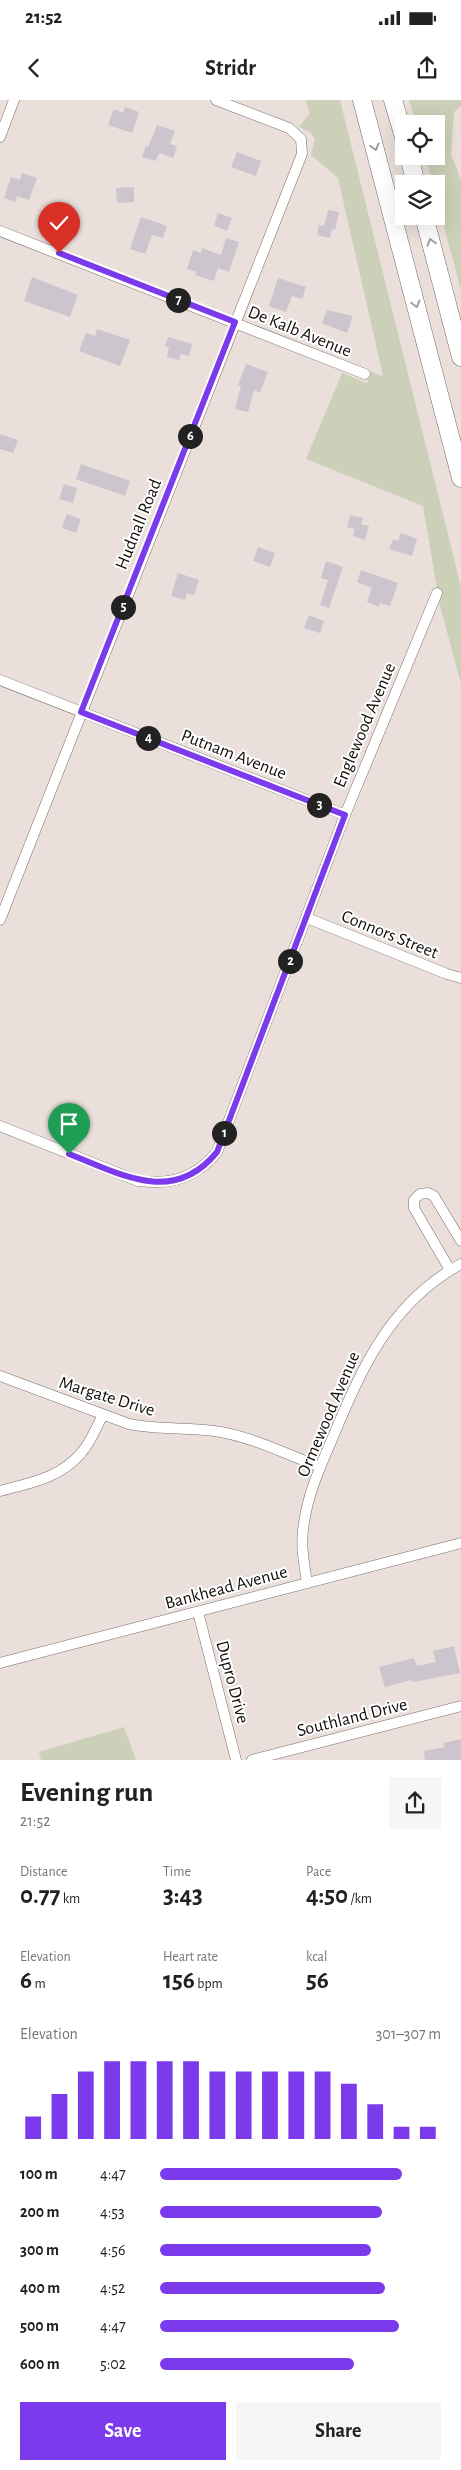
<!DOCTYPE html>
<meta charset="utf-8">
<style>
:root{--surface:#fff;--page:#f6f6f6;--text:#222;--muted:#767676;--accent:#7c3aed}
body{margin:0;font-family:"Alegreya Sans",sans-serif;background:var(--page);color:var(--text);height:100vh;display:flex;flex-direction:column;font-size:19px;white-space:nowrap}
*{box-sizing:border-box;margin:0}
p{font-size:16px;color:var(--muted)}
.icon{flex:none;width:28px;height:28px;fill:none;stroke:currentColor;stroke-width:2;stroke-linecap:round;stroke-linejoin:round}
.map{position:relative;height:1660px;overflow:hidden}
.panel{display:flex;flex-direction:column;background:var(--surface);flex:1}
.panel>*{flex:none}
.fabs{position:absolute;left:395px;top:15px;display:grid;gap:10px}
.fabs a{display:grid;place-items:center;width:50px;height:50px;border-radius:0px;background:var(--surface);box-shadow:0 5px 20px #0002;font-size:25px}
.pin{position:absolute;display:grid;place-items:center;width:42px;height:42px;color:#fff;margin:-51px -21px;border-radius:50% 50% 50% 0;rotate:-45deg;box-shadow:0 0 5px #0007}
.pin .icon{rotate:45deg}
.km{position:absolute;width:25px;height:25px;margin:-12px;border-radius:50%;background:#222;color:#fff;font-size:14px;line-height:25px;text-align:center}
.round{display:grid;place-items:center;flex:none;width:52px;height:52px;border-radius:0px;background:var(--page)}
.summary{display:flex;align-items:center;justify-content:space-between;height:85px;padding:0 20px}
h1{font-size:28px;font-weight:700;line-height:38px}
.metrics{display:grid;grid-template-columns:repeat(3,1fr);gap:8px;height:85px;padding:5px 20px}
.metrics div{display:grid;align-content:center}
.metrics b{font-size:25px;font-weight:700}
.metrics small{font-size:14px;font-weight:400}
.metrics p{font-size:14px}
.chart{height:140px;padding:10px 20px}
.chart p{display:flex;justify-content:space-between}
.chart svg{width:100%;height:90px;margin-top:5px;stroke:var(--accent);stroke-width:6}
.button{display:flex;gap:10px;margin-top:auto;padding:10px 20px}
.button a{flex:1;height:58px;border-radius:0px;background:var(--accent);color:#fff;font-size:20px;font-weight:700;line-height:58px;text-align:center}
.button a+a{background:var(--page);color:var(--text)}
ul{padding:0 20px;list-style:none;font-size:16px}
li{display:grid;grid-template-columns:80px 60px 1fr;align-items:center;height:38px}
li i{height:12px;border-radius:6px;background:var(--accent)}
.status{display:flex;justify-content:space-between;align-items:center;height:35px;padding:0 25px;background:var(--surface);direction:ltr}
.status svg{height:14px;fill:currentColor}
header{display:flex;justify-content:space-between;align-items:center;height:65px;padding:0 20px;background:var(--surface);font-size:22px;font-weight:700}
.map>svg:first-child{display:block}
.green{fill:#cdd0b8}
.building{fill:#ccc5cd}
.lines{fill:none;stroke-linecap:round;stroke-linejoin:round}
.minor-casing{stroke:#776d69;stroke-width:11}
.motorway-casing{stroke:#776d69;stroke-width:19}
.minor{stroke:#fff;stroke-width:10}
.motorway{stroke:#fff;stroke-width:18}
.oneway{stroke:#a09f9e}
.route-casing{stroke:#fff;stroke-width:10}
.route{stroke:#7c3aed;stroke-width:6}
.labels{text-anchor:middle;stroke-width:4;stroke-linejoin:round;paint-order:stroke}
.street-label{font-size:18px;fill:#120e0c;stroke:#fff}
</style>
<div class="status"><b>21:52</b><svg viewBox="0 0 49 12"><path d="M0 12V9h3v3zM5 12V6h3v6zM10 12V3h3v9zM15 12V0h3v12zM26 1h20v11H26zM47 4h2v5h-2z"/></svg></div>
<header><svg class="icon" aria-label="back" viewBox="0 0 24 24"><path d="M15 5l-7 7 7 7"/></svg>Stridr<svg class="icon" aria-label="share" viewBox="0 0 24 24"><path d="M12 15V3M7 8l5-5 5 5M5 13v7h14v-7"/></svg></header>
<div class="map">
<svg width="461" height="1660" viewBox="0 0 461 1660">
<rect width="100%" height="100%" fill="#eadfda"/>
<!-- green -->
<path class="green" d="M305 0H340L461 487V584L440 506 423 406 306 359 342 273 367 283 371 272 383 276 338 78 311 55 315 39 310 32 299 27 310 13Z
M409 0H461V6L454 12 451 55 461 79V190L436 97V84H433L425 56H436V24H416Z
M124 1627 136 1660H41L39 1652Z"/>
<!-- building -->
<path class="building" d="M125 7 139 12 132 33 108 25 114 9 123 13Z
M157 25 175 31 170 44 177 46 173 58 159 53 156 61 142 57 146 46 148 47Z
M237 52 261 61 256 76 231 67Z
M22 73 37 78 29 100 17 96 15 102 4 98 11 77 20 80Z
M134 87V102L117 103 116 88Z
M328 110 339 112 335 130 332 129 330 138 317 135 319 125 324 126Z
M218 113 232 118 227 131 214 126Z
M141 117 167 126 163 138 152 135 145 154 130 149Z
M226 138 239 142 229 172 218 168 214 181 195 175 196 172 187 169 193 150 201 153 202 148 221 155Z
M32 177 78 195 70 217 24 201Z
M278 178 306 187 302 199 292 196 286 212 269 206Z
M327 210 353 216 347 233 322 223Z
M97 229 130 240 120 266 79 251 86 233 95 236Z
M168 237 192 244 189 256 181 254 179 260 167 257 169 247 165 246Z
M246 264 268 272 260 293 254 290 248 312 235 309 241 286 238 285Z
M0 334 18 340 13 353 0 349Z
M81 364 130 381 125 396 76 379Z
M64 384 77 388 73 403 59 399Z
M67 414 81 419 76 433 62 428Z
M350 415 363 418 361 424 369 426 365 440 353 436 355 429 347 427Z
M401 433 417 439 412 456 389 449 393 439 398 441Z
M258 447 275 453 270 467 253 461Z
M326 461 343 467 329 508 320 505 328 480 321 478Z
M361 470 398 483 390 506 380 503 379 507 367 502 372 488 357 482Z
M178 473 199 480 194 495 187 493 185 500 171 496Z
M309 515 324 521 320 533 304 528Z
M454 1546 460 1573 413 1582 412 1580 385 1587 379 1567 414 1558 417 1566 436 1562 433 1551Z
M461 1639V1660H425L424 1651 445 1647 444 1643Z"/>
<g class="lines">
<!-- minor casing -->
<g class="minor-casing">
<path id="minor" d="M0 37 14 0
M0 131 365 274
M0 580 345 715
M307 818 447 874 461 878
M0 820 302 54 301 39 289 28 216 0
M0 1026 138 1081C171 1085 196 1078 217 1052L345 715 437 493
M450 1170 414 1108V1100L420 1094 428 1093 434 1096 461 1141
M0 1276 129 1324C158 1330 186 1327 214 1331 251 1336 286 1354 320 1367
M0 1391C30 1383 61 1378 82 1352 91 1342 96 1327 103 1315
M307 1483C304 1463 300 1443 304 1423 308 1393 321 1365 333 1337 362 1267 391 1202 461 1164
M198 1512 236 1660
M0 1563 461 1443
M252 1660 461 1606"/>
</g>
<!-- motorway casing -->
<g class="motorway-casing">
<path id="motorway" d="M362 0 461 378
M393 0 404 37
M409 56 416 84
M424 116 461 257"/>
</g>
<!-- minor -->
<use href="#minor" class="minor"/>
<!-- motorway -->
<use href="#motorway" class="motorway"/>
</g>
<!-- one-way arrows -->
<defs><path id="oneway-chevron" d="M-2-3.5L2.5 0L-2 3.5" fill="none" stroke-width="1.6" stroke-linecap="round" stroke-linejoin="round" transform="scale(1.25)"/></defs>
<g class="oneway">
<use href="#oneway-chevron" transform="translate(375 47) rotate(75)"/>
<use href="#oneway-chevron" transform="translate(431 142) rotate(-105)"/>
<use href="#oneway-chevron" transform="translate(416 204) rotate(75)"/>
</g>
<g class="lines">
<!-- route casing -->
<g class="route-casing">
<path id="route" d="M59 153 235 222 81 612 345 715 217 1052C173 1106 121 1074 69 1054"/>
</g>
<!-- route -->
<use href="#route" class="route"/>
</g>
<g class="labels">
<!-- street labels -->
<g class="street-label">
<text transform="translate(300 231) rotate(22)" y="6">De Kalb Avenue</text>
<text transform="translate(138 424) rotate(-68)" y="6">Hudnall Road</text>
<text transform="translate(364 625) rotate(-67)" y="6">Englewood Avenue</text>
<text transform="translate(234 654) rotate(21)" y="6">Putnam Avenue</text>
<text transform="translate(390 834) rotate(22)" y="6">Connors Street</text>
<text transform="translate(107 1296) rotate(17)" y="6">Margate Drive</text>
<text transform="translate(328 1314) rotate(-67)" y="6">Ormewood Avenue</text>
<text transform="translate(226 1487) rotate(-15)" y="6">Bankhead Avenue</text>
<text transform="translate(233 1582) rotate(75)" y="6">Dupro Drive</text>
<text transform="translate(352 1617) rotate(-14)" y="6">Southland Drive</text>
</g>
</g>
</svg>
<div class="fabs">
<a><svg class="icon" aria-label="locate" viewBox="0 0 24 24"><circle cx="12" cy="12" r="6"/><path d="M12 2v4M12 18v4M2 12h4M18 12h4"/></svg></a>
<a><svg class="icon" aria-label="layers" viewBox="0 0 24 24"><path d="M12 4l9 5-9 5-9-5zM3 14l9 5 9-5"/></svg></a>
</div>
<div class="pin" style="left:69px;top:1054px;background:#1e9e55"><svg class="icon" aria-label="arrive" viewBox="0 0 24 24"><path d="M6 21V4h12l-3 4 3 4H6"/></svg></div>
<div class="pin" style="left:59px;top:153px;background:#d93025"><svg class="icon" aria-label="check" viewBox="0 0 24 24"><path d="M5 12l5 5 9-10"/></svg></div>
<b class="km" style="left:224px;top:1033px">1</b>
<b class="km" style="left:290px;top:861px">2</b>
<b class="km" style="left:319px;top:705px">3</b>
<b class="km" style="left:148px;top:638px">4</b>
<b class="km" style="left:123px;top:507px">5</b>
<b class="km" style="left:190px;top:336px">6</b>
<b class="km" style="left:178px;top:200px">7</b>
</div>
<section class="panel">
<div class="summary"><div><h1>Evening run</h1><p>21:52</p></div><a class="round"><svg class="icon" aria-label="share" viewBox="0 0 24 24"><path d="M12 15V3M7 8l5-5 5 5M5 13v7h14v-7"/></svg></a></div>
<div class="metrics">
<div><p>Distance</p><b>0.77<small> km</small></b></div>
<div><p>Time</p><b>3:43</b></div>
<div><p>Pace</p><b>4:50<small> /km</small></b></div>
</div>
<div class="metrics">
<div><p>Elevation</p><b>6<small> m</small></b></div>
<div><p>Heart rate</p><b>156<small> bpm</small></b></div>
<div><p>kcal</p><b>56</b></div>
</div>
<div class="chart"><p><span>Elevation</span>301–307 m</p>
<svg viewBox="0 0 160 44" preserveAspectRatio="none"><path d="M5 44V33M15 44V22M25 44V11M35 44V6M45 44V6M55 44V6M65 44V6M75 44V11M85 44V11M95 44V11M105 44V11M115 44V11M125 44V17M135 44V27M145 44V38M155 44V38"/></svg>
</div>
<ul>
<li><b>100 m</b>4:47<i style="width:86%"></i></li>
<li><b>200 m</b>4:53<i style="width:79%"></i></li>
<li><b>300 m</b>4:56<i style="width:75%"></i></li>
<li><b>400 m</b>4:52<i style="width:80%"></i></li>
<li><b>500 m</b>4:47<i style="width:85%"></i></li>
<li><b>600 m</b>5:02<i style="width:69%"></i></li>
</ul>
<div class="button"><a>Save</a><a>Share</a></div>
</section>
